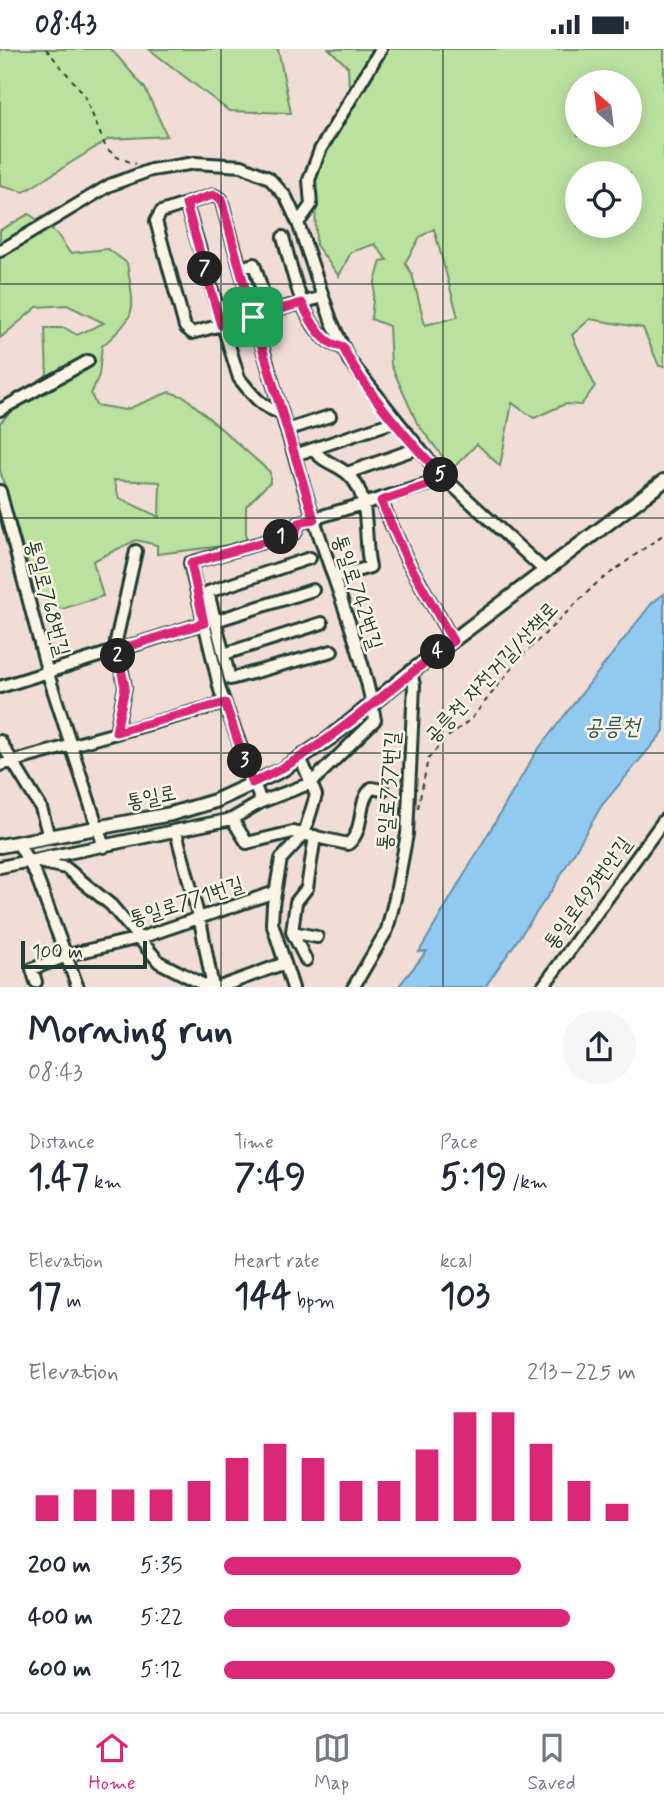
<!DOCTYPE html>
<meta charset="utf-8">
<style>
:root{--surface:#fff;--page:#f6f6f7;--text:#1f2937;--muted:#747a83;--line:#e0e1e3;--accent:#db2777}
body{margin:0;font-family:Mynerve,"Poor Story",sans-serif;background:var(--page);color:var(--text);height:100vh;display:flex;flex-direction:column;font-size:26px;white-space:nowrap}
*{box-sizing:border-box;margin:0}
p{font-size:23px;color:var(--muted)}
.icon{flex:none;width:38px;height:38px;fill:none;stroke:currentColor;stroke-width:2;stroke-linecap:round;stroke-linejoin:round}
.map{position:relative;height:938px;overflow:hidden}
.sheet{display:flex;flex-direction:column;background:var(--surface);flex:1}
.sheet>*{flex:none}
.needle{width:46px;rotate:332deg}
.tools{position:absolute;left:565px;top:21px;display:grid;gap:14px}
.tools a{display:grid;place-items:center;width:77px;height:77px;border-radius:50%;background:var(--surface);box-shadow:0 4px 18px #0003;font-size:35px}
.scale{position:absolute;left:21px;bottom:18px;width:126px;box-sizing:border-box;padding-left:7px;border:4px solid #1f3d34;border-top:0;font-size:19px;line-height:24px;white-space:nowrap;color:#1f3d34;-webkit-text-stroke:5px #fcf5e5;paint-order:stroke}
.pin{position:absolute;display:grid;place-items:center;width:60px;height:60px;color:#fff;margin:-30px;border-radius:14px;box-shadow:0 4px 10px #0006}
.km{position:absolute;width:35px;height:35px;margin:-18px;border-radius:50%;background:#222;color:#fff;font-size:19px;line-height:35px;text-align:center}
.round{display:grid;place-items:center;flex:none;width:74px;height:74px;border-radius:37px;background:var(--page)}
.headline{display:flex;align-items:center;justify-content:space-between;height:119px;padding:0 28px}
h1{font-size:38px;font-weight:700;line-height:52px}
.metrics{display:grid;grid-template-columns:repeat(3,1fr);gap:10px;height:119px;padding:7px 28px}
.metrics div{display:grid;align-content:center}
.metrics b{font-size:35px;font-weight:700}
.metrics small{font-size:19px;font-weight:400}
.metrics p{font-size:19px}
.chart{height:196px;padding:14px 28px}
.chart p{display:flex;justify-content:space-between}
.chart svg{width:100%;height:126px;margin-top:7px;stroke:var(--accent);stroke-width:6}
ul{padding:0 28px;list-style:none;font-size:23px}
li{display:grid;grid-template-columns:112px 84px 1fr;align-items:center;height:52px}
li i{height:18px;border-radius:9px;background:var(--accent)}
.status{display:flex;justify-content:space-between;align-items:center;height:49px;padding:0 35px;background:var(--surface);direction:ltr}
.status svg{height:19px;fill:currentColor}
.menu{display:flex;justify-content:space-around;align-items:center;height:98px;border-top:2px solid var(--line);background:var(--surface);font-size:19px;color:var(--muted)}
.menu a{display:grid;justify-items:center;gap:4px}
.menu .active{color:var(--accent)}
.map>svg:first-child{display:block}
.green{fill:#bae29e;stroke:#6c9069;stroke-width:2;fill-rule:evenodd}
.water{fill:#92c9f1;stroke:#6491a5;stroke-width:2}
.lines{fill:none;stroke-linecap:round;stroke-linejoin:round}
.minor-casing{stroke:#1f3d34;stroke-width:16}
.major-casing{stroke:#1f3d34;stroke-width:18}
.path{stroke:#1f3d34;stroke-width:2;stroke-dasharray:5 5;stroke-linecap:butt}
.minor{stroke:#fcf5e5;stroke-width:10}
.major{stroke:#fcf5e5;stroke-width:12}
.route-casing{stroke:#fff;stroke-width:14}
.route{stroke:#db2777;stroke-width:9}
.grid{fill:none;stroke:#1f3d34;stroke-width:2;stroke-opacity:0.55}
.labels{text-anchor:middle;stroke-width:5;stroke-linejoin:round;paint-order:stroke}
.street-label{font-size:21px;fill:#1f3d34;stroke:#fcf5e5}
.water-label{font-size:23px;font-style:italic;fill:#36595a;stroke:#fcf5e5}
</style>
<div class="status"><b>08:43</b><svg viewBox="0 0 49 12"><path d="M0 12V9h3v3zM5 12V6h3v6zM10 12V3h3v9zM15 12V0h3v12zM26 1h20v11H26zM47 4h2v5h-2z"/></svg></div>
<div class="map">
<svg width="664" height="939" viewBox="0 0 664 939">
<rect width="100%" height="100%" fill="#f2dcd6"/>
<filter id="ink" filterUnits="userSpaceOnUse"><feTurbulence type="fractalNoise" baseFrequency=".0143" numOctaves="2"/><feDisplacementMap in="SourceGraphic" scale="14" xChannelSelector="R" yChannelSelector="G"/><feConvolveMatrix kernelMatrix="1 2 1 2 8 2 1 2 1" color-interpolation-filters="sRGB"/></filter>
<g filter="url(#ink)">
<!-- green -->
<path class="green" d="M0 0H111L145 39 167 87 109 90 24 143 0 137Z
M149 0H278L291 64 229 62Z
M329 0H664V317H659L643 279 590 270 572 286 595 337 581 356 565 355 534 369 512 354 500 417 477 395 452 420 417 374 391 316 389 277 371 270 375 233 381 212 387 211 375 195 351 203 339 227 316 196 315 135 333 83 350 60 348 18ZM578 33H630V86H578ZM578 124H630V177H578ZM434 180 458 268 425 276 412 225 405 214 420 188Z
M29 165 57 185 70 204 108 200 127 214C134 262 140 264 102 297L99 326 91 345 96 356 125 361 169 343 185 348 270 423V433L246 457V494L157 505V496L136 491 93 512 103 547 62 560 36 543 0 421V374L47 325 45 279H65L77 286 104 274 67 256 37 258 0 289V181ZM114 431 160 433 159 468 119 449Z"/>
<!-- water -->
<path class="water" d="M664 545V682L602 756 552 841 485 938H398L427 902 419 903 536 703 652 554Z"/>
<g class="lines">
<!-- minor casing -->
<g class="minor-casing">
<path id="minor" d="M186 155 239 329C251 344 262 360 282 364
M298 174 311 156 309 131 320 101 381 0
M283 188C292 219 305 294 343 298
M0 202 110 136 151 121 195 114 242 117 269 129 286 148 298 174 331 271 349 311 438 423 545 522
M240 219 254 215 263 244
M0 361 88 312
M287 381 330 367
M313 400C323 414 337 415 349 426 372 448 363 490 370 518L335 528
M295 406 396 372
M347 424 418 399
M0 442 48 625 104 798
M381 452 407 511 453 592
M310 509 208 543 230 630 332 602
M215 572 313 541
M224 605 322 574
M0 638 204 574
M116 683 125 638 116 592 136 502
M0 692 41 759 49 788
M0 716 225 654
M261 753 220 641 190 514 295 484 299 474 446 430
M232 770 247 794 293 783 348 795C366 781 356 753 372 739L383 741
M176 783 202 881 213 939
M18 794 36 826 78 939
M39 813 66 819 111 856 159 913 210 939
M0 818 232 770 261 753 311 734 375 671C363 601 334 534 313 467 280 362 250 256 221 150L213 146 161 163 156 172 185 278 192 284 323 248
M292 883 317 888
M306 911 292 883 296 853 307 839 315 787
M36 933 32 920 72 905 143 888 275 843
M217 939 285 914
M293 939 272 874 273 856 281 810 304 785 316 746 300 708
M353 939 387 881 395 849 407 785 414 636 411 623
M542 939 664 771"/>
</g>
<!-- major casing -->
<g class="major-casing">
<path id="major" d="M0 797 171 765 215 752 282 721 330 689 411 623 664 432"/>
</g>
<!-- path -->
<path class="path" d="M46 0 84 45 106 99 117 108 136 115
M418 759 428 710 444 691 472 669 520 609 597 534 664 485"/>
<!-- minor -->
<use href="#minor" class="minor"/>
<!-- major -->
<use href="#major" class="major"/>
</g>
</g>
<g class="lines" filter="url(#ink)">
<!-- route casing -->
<g class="route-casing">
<path id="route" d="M253 268 314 470 299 474 295 484 191 514 204 574 117 601 125 638 116 683 225 654 252 734C327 701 387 640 453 592L407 511 381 452 446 430C415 400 361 337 343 298 322 296 310 271 302 254L253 268 221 150 213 146 186 155 221 276 253 268"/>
</g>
<!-- route -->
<use href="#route" class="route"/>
</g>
<!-- grid -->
<path class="grid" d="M221 0V939M443 0V939M0 235H664M0 469H664M0 704H664"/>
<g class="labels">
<!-- street labels -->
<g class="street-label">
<text transform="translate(358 543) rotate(72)" y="7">통일로742번길</text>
<text transform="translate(48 549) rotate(75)" y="7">통일로768번길</text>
<text transform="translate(491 623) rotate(-47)" y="7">공릉천 자전거길/산책로</text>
<text transform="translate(388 742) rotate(-86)" y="7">통일로737번길</text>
<text transform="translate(151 748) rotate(-12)" y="7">통일로</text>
<text transform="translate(587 844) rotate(-54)" y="7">통일로493번안길</text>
<text transform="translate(186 852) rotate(-18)" y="7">통일로771번길</text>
</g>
<!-- water labels -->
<g class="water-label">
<text x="612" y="685">공릉천</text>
</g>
</g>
</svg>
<div class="tools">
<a><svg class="needle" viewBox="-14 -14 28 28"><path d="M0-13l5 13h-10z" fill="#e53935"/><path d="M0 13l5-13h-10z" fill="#747a83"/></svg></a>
<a><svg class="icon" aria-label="locate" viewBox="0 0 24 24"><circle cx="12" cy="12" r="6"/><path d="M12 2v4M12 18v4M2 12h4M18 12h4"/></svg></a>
</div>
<div class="scale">100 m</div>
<div class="pin" style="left:253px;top:268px;background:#1e9e55"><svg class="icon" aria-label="arrive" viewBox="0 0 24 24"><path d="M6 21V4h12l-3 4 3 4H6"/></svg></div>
<b class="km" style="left:281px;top:488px">1</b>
<b class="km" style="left:118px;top:607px">2</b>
<b class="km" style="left:245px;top:712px">3</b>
<b class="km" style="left:438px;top:603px">4</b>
<b class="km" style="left:441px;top:426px">5</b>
<b class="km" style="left:205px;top:220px">7</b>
</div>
<section class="sheet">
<div class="headline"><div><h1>Morning run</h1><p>08:43</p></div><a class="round"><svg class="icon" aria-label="share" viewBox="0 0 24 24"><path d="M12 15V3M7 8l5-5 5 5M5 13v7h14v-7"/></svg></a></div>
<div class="metrics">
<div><p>Distance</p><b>1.47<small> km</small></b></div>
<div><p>Time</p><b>7:49</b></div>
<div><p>Pace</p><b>5:19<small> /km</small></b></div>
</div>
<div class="metrics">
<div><p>Elevation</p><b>17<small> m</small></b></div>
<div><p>Heart rate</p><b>144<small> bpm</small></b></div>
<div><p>kcal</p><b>103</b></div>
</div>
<div class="chart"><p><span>Elevation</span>213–225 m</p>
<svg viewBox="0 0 160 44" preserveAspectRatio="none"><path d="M5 44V35M15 44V33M25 44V33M35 44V33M45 44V30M55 44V22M65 44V17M75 44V22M85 44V30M95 44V30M105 44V19M115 44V6M125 44V6M135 44V17M145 44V30M155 44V38"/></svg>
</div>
<ul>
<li><b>200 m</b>5:35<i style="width:72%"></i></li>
<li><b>400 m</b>5:22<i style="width:84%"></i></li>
<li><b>600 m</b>5:12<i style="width:95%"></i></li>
</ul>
</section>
<nav class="menu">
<a class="active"><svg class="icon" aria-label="home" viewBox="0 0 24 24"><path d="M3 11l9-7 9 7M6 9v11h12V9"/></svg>Home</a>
<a><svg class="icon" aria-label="map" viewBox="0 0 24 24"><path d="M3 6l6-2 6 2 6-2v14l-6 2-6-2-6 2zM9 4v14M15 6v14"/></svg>Map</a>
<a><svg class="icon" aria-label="saved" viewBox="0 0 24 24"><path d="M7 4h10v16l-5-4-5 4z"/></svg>Saved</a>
</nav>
